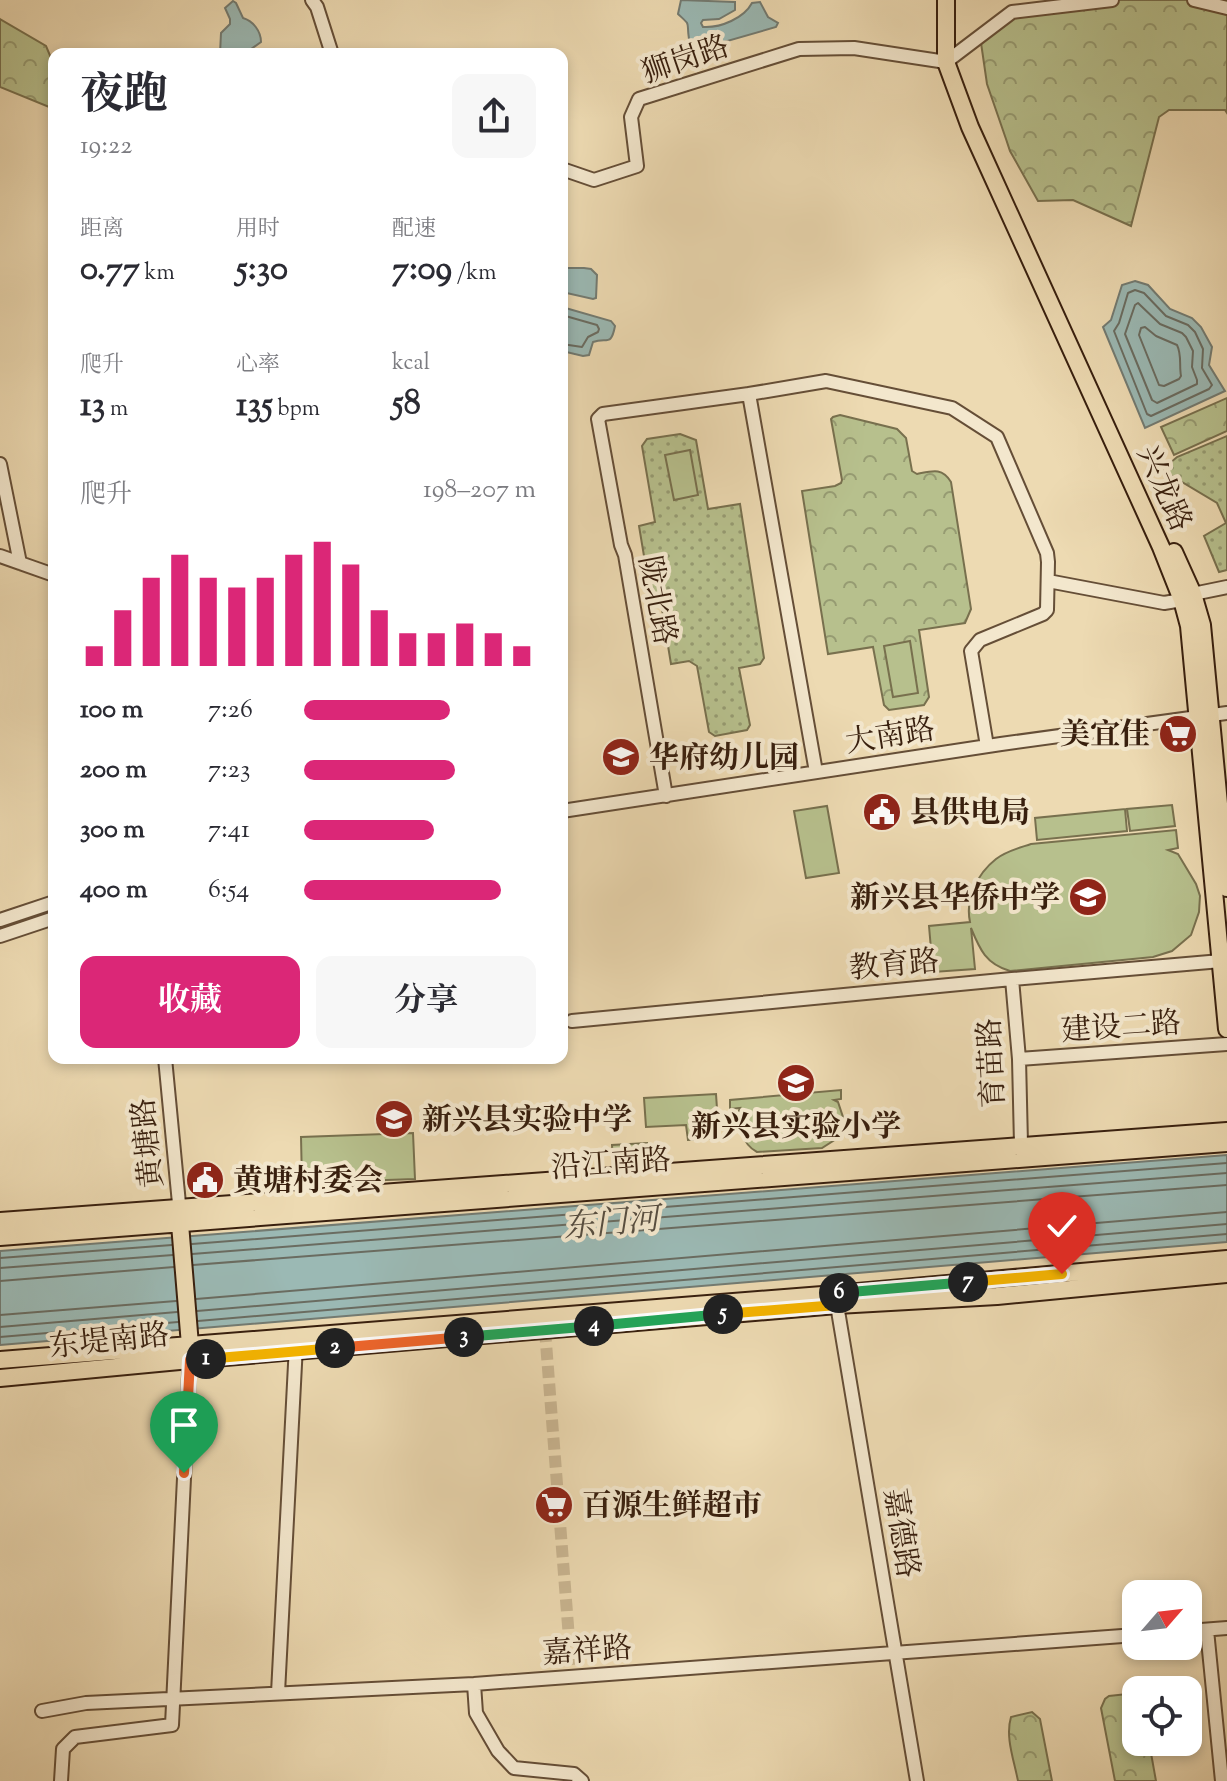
<!DOCTYPE html>
<html lang="zh">
<meta charset="utf-8">
<style>
:root{--surface:#fff;--page:#f7f7f7;--text:#2b2b33;--muted:#7c7c81;--accent:#db2777}
body{margin:0;font-family:"Sorts Mill Goudy","Noto Serif SC",serif;background:var(--page);color:var(--text);height:100vh;display:flex;flex-direction:column;font-size:30px;white-space:nowrap}
*{box-sizing:border-box;margin:0}
p{font-size:26px;color:var(--muted)}
.icon{flex:none;width:44px;height:44px;fill:none;stroke:currentColor;stroke-width:2;stroke-linecap:round;stroke-linejoin:round}
.map{position:relative;flex:1;overflow:hidden}
.sheet{position:absolute;left:48px;top:48px;width:520px;height:1016px;display:flex;flex-direction:column;background:var(--surface);border-radius:16px;box-shadow:0 4px 12px #0003}
.sheet>*{flex:none}
.needle{width:52px;rotate:62deg}
.tools{position:absolute;left:1122px;top:1580px;display:grid;gap:16px}
.tools a{display:grid;place-items:center;width:80px;height:80px;border-radius:16px;background:var(--surface);box-shadow:0 4px 12px #0003;font-size:40px}
.pin{position:absolute;display:grid;place-items:center;width:68px;height:68px;color:#fff;margin:-82px -34px;border-radius:50% 50% 50% 0;rotate:-45deg;box-shadow:0 0 8px #0007}
.pin .icon{rotate:45deg}
.km{position:absolute;width:40px;height:40px;margin:-20px;border-radius:50%;background:#222;color:#fff;font-size:22px;line-height:40px;text-align:center}
.round{display:grid;place-items:center;flex:none;width:84px;height:84px;border-radius:16px;background:var(--page)}
.overview{display:flex;align-items:center;justify-content:space-between;height:136px;padding:0 32px}
h1{font-size:44px;font-weight:700;line-height:60px}
.figures{display:grid;grid-template-columns:repeat(3,1fr);gap:12px;height:136px;padding:8px 32px}
.figures div{display:grid;align-content:center}
.figures b{font-size:34px;font-weight:700}
.figures small{font-size:22px;font-weight:400}
.figures p{font-size:22px}
.chart{height:224px;padding:16px 32px}
.chart p{display:flex;justify-content:space-between}
.chart svg{width:100%;height:144px;margin-top:8px;stroke:var(--accent);stroke-width:6}
.button{display:flex;gap:16px;margin-top:auto;padding:16px 32px}
.button a{flex:1;height:92px;border-radius:16px;background:var(--accent);color:#fff;font-size:32px;font-weight:700;line-height:92px;text-align:center}
.button a+a{background:var(--page);color:var(--text)}
ul{padding:0 32px;list-style:none;font-size:26px}
li{display:grid;grid-template-columns:128px 96px 1fr;align-items:center;height:60px}
li i{height:20px;border-radius:10px;background:var(--accent)}
.map>svg:first-child{display:block}
.grass{fill:url(#grass-dots);stroke:#78704e;stroke-width:2}
.forest{fill:url(#forest-crowns);stroke:#78704e;stroke-width:2}
.pitch{fill:#b7c08d;stroke:#78704e;stroke-width:2}
.water{fill:#9bb9b4;stroke:#737b72;stroke-width:2}
.lines{fill:none;stroke-linecap:round;stroke-linejoin:round}
.shore{stroke:#6a6c61;stroke-width:2}
.minor-tunnel{stroke:#c9b591;stroke-width:12;stroke-dasharray:12 6;stroke-linecap:butt}
.minor-casing{stroke:#654e37;stroke-width:16}
.major-casing{stroke:#381f0e;stroke-width:20}
.minor{stroke:#f3e7cd;stroke-width:12}
.major{stroke:#eddab2;stroke-width:16}
.split-1-casing{stroke:#fff;stroke-width:16}
.split-2-casing{stroke:#fff;stroke-width:16}
.split-3-casing{stroke:#fff;stroke-width:16}
.split-4-casing{stroke:#fff;stroke-width:16}
.split-5-casing{stroke:#fff;stroke-width:16}
.split-6-casing{stroke:#fff;stroke-width:16}
.split-7-casing{stroke:#fff;stroke-width:16}
.split-8-casing{stroke:#fff;stroke-width:16}
.split-1{stroke:#f0652b;stroke-width:10}
.split-2{stroke:#f5b400;stroke-width:10}
.split-3{stroke:#f0652b;stroke-width:10}
.split-4{stroke:#22a559;stroke-width:10}
.split-5{stroke:#22a559;stroke-width:10}
.split-6{stroke:#f5b400;stroke-width:10}
.split-7{stroke:#22a559;stroke-width:10}
.split-8{stroke:#f5b400;stroke-width:10}
.labels{text-anchor:middle;stroke-width:8;stroke-linejoin:round;paint-order:stroke}
.street-label{font-size:30px;fill:#381f0e;stroke:#f3e7cd}
.poi-label{font-size:30px;font-weight:bold;fill:#381f0e;stroke:#f3e7cd;text-anchor:start}
.water-label{font-size:32px;font-style:italic;fill:#564d40;stroke:#f3e7cd}
</style>
<div class="map">
<svg width="1227" height="1781" viewBox="0 0 1227 1781">
<defs>
<pattern id="grass-dots" width="8" height="8" patternUnits="userSpaceOnUse" patternTransform="scale(2)"><rect width="8" height="8" fill="#b7c08d"/><path d="M2 2h.1M6 6h.1" fill="none" stroke="#969b72" stroke-width="1.8" stroke-linecap="round"/></pattern>
<pattern id="forest-crowns" width="20" height="18" patternUnits="userSpaceOnUse" patternTransform="scale(2)"><rect width="20" height="18" fill="#b7c08d"/><path d="M2 6a3 3 0 1 1 6 0M12 15a3 3 0 1 1 6 0" fill="none" stroke="#969b72"/></pattern>
</defs>
<rect width="100%" height="100%" fill="#eddab2"/>
<filter id="stains"><feTurbulence type="fractalNoise" baseFrequency=".0025" numOctaves="4"/><feColorMatrix values="0 0 0 0 .2 0 0 0 0 .09 0 0 0 0 .02 0 0 0 .5 -.17"/></filter>
<radialGradient id="worn" r=".72"><stop offset=".6" stop-color="#630" stop-opacity="0"/><stop offset="1" stop-color="#630" stop-opacity=".3"/></radialGradient>
<!-- grass -->
<path class="grass" d="M680 434 696 440 708 509 740 504 764 658 760 664 739 668 750 725 747 730 715 736 709 732 697 666 689 661 671 664 661 603 652 604 639 526 655 522 642 446 647 439Z
M1227 436V570L1219 572 1204 536 1226 523 1217 503 1162 470 1177 457Z"/>
<!-- forest -->
<path class="forest" d="M1112 0H1194L1227 8V113L1225 110H1169L1159 117 1131 226 1073 200 1038 201 1010 151 1006 139 987 84 980 36 1012 12Z
M0 19 46 46 54 65V109L0 87Z
M1227 398V431L1174 455 1161 427Z
M840 415 897 429 906 438 912 471 917 474C932 471 942 467 951 482L971 609 965 623 919 630 929 697 924 705 889 710 884 705 873 647 828 654 802 491 835 486 841 483 842 480 831 419 833 417Z
M1136 1693V1742H1149L1156 1781H1115L1101 1708 1105 1699 1109 1696Z
M1032 1712 1040 1719 1052 1781H1018C1014 1760 1005 1737 1011 1717Z"/>
<!-- pitch -->
<path class="pitch" d="M690 450 698 495 674 500 665 455Z
M910 641 918 693 893 697 884 646Z
M1172 805 1175 826 1130 831 1127 809Z
M827 806 839 873 806 878 794 811Z
M1125 809 1127 831 1037 840 1035 818Z
M1176 830 1178 848 1168 850 1178 854 1196 884 1200 896 1199 912 1191 935 1172 951 1153 957 1010 971C986 964 980 950 971 928L975 969 933 972 929 926 970 922C965 899 977 874 996 859 1006 851 1019 848 1031 844Z
M841 1090V1099L834 1100 838 1102 844 1120 842 1129 836 1139 822 1148 757 1152C743 1145 734 1121 740 1108L730 1109V1100Z
M716 1094 719 1138 688 1140 686 1125 646 1127 644 1098Z
M413 1133 415 1179 302 1183 301 1137Z
M647 1143 648 1162 613 1164 612 1145Z"/>
<!-- water -->
<path class="water" d="M681 0 735 2V10L719 19 703 20 701 23 703 27C721 28 744 18 752 3L760 2 768 17 778 23 776 27 703 48 694 45 689 39C686 20 692 27 678 14Z
M233 1 236 3 243 18C253 21 261 31 261 42L244 54H220L221 33 230 24V19L225 8Z
M562 268H584L591 269 597 275 596 298 593 299 562 292Z
M1135 281 1148 285 1170 309 1192 318 1201 327 1212 347 1209 365 1225 391 1145 428 1103 327 1111 320 1122 285Z
M562 307 611 321 615 326C611 347 607 337 593 342L589 355 583 356 562 351Z
M1227 1155V1242L0 1345V1251Z"/>
<g class="lines">
<!-- shore -->
<path class="shore" d="M1135 290 1144 293 1166 316 1188 325 1195 332 1203 349 1202 368 1212 385 1209 389 1151 416 1147 414 1114 331 1119 323 1128 293Z
M1138 303 1160 324 1182 333 1186 337 1193 351 1192 367 1197 380V384L1157 403 1152 400 1125 334 1135 305Z
M562 315 597 325 599 329 598 332 588 337 582 347 562 344
M1145 327 1156 336 1177 345C1182 355 1179 365 1181 376L1179 379 1164 386 1159 385 1139 335 1141 328Z
M192 1244 1227 1163
M192 1254 1227 1173
M0 1258 172 1245
M193 1265 1227 1185
M0 1268 173 1255
M0 1281 174 1267
M196 1299 1227 1212
M197 1311 1227 1224
M0 1315 176 1301
M198 1321 1227 1234
M0 1327 177 1312
M0 1337 178 1322"/>
<!-- minor-tunnel -->
<path class="minor-tunnel" d="M545 1330 572 1677"/>
<!-- minor casing -->
<g class="minor-casing">
<path id="minor" d="M312 0 317 7 332 54
M1194 0 1227 8
M562 169 594 180 637 166 631 117 639 99 799 49 854 48 946 62 1012 12 1112 0
M749 394 816 772
M0 464 20 563
M0 556 54 575
M1048 581 1164 603 1182 600 1193 594 1227 587
M666 796 625 555 621 545 598 419 603 414 749 394 826 381 952 408 997 437 1047 553 1048 562 1047 610 1043 614 980 640 971 651 987 746
M562 811 1001 744 1227 713
M0 920 54 902
M0 936 54 918
M1012 979 1019 1059 1021 1144
M572 1021 1012 979 1221 961
M165 1058 180 1214
M1019 1059 1227 1044
M836 1299 917 1781
M1207 1630 1222 1781
M1188 1631 1227 1628
M474 1684 476 1713 498 1751 514 1768 574 1774 582 1781
M278 1693 296 1345
M42 1711 86 1703 474 1684 1136 1635
M61 1781 63 1749 75 1737 172 1725 190 1355"/>
</g>
<!-- major casing -->
<g class="major-casing">
<path id="major" d="M946 0V62L970 127 1161 547 1182 600 1189 626 1227 1029
M1174 552 1193 594 1202 625 1227 888
M0 1221 1227 1131
M180 1224 190 1345
M0 1237 1227 1143
M0 1360 835 1294 1227 1259
M0 1378 190 1360 837 1305 997 1296 1227 1274"/>
</g>
<!-- minor -->
<use href="#minor" class="minor"/>
<!-- major -->
<use href="#major" class="major"/>
</g>
<g class="lines">
<!-- split-1 casing -->
<g class="split-1-casing">
<path id="split-1" d="M184 1473 190 1360 206 1359"/>
</g>
<!-- split-2 casing -->
<g class="split-2-casing">
<path id="split-2" d="M206 1359 335 1348"/>
</g>
<!-- split-3 casing -->
<g class="split-3-casing">
<path id="split-3" d="M335 1348 464 1337"/>
</g>
<!-- split-4 casing -->
<g class="split-4-casing">
<path id="split-4" d="M464 1337 594 1326"/>
</g>
<!-- split-5 casing -->
<g class="split-5-casing">
<path id="split-5" d="M594 1326 723 1314"/>
</g>
<!-- split-6 casing -->
<g class="split-6-casing">
<path id="split-6" d="M723 1314 837 1305 835 1294 839 1293"/>
</g>
<!-- split-7 casing -->
<g class="split-7-casing">
<path id="split-7" d="M839 1293 968 1282"/>
</g>
<!-- split-8 casing -->
<g class="split-8-casing">
<path id="split-8" d="M968 1282 1062 1274"/>
</g>
<!-- split-1 -->
<use href="#split-1" class="split-1"/>
<!-- split-2 -->
<use href="#split-2" class="split-2"/>
<!-- split-3 -->
<use href="#split-3" class="split-3"/>
<!-- split-4 -->
<use href="#split-4" class="split-4"/>
<!-- split-5 -->
<use href="#split-5" class="split-5"/>
<!-- split-6 -->
<use href="#split-6" class="split-6"/>
<!-- split-7 -->
<use href="#split-7" class="split-7"/>
<!-- split-8 -->
<use href="#split-8" class="split-8"/>
</g>
<!-- icons -->
<defs>
<g id="supermarket-disc" transform="scale(2)"><circle r="9.5" fill="#8f2418" stroke="#f3e7cd"/><path d="M-6-5.5h2.5l.6 2H6L4.5 2H-2.5L-4.4-4H-6ZM-1.5 3.2a1.3 1.3 0 1 0 .1 0ZM3 3.2a1.3 1.3 0 1 0 .1 0Z" fill="#fff"/></g>
<g id="school-disc" transform="scale(2)"><circle r="9.5" fill="#8f2418" stroke="#f3e7cd"/><path d="M0-5L7-2L0 1L-7-2ZM-4 1L0 2.5L4 1V4Q0 6-4 4Z" fill="#fff"/></g>
<g id="civic-disc" transform="scale(2)"><circle r="9.5" fill="#8f2418" stroke="#f3e7cd"/><path d="M-.6-6.5H3V-4.5H.6V-3L4-1V1h2V6H-6V1h2V-1L-.6-3ZM-1.2 2.5V6h2.4V2.5Z" fill="#fff"/></g>
</defs>
<g fill-rule="evenodd">
<use href="#supermarket-disc" x="1178" y="734"/>
<use href="#school-disc" x="621" y="757"/>
<use href="#civic-disc" x="882" y="812"/>
<use href="#school-disc" x="1088" y="897"/>
<use href="#school-disc" x="796" y="1083"/>
<use href="#school-disc" x="394" y="1119"/>
<use href="#civic-disc" x="205" y="1180"/>
<use href="#supermarket-disc" x="554" y="1505"/>
</g>
<g class="labels">
<!-- street labels -->
<g class="street-label">
<text transform="translate(685 59) rotate(-19)" y="10">狮岗路</text>
<text transform="translate(1165 488) rotate(66)" y="10">兴龙路</text>
<text transform="translate(658 600) rotate(79)" y="10">陇北路</text>
<text transform="translate(890 735) rotate(-9)" y="10">大南路</text>
<text transform="translate(894 964) rotate(-5)" y="10">教育路</text>
<text transform="translate(1121 1026) rotate(-4)" y="10">建设二路</text>
<text transform="translate(991 1063) rotate(-93)" y="10">育苗路</text>
<text transform="translate(147 1143) rotate(-96)" y="10">黄塘路</text>
<text transform="translate(611 1163) rotate(-4)" y="10">沿江南路</text>
<text transform="translate(109 1340) rotate(-6)" y="10">东堤南路</text>
<text transform="translate(902 1533) rotate(81)" y="10">嘉德路</text>
<text transform="translate(587 1650) rotate(-4)" y="10">嘉祥路</text>
</g>
<!-- poi labels -->
<g class="poi-label">
<text x="1150" y="744" text-anchor="end">美宜佳</text>
<text x="649" y="767">华府幼儿园</text>
<text x="910" y="822">县供电局</text>
<text x="1060" y="907" text-anchor="end">新兴县华侨中学</text>
<text x="422" y="1129">新兴县实验中学</text>
<text x="796" y="1136" text-anchor="middle">新兴县实验小学</text>
<text x="233" y="1190">黄塘村委会</text>
<text x="582" y="1515">百源生鲜超市</text>
</g>
<!-- water labels -->
<g class="water-label">
<text transform="translate(611 1222) rotate(-5)" y="11">东门河</text>
</g>
</g>
<rect width="100%" height="100%" filter="url(#stains)"/>
<rect width="100%" height="100%" fill="url(#worn)"/>
</svg>
<div class="tools">
<a><svg class="needle" viewBox="-14 -14 28 28"><path d="M0-13l5 13h-10z" fill="#e53935"/><path d="M0 13l5-13h-10z" fill="#7c7c81"/></svg></a>
<a><svg class="icon" aria-label="locate" viewBox="0 0 24 24"><circle cx="12" cy="12" r="6"/><path d="M12 2v4M12 18v4M2 12h4M18 12h4"/></svg></a>
</div>
<div class="pin" style="left:184px;top:1473px;background:#1e9e55"><svg class="icon" aria-label="arrive" viewBox="0 0 24 24"><path d="M6 21V4h12l-3 4 3 4H6"/></svg></div>
<div class="pin" style="left:1062px;top:1274px;background:#d93025"><svg class="icon" aria-label="check" viewBox="0 0 24 24"><path d="M5 12l5 5 9-10"/></svg></div>
<b class="km" style="left:206px;top:1359px">1</b>
<b class="km" style="left:335px;top:1348px">2</b>
<b class="km" style="left:464px;top:1337px">3</b>
<b class="km" style="left:594px;top:1326px">4</b>
<b class="km" style="left:723px;top:1314px">5</b>
<b class="km" style="left:839px;top:1293px">6</b>
<b class="km" style="left:968px;top:1282px">7</b>
<section class="sheet">
<div class="overview"><div><h1>夜跑</h1><p>19:22</p></div><a class="round"><svg class="icon" aria-label="share" viewBox="0 0 24 24"><path d="M12 15V3M7 8l5-5 5 5M5 13v7h14v-7"/></svg></a></div>
<div class="figures">
<div><p>距离</p><b>0.77<small> km</small></b></div>
<div><p>用时</p><b>5:30</b></div>
<div><p>配速</p><b>7:09<small> /km</small></b></div>
</div>
<div class="figures">
<div><p>爬升</p><b>13<small> m</small></b></div>
<div><p>心率</p><b>135<small> bpm</small></b></div>
<div><p>kcal</p><b>58</b></div>
</div>
<div class="chart"><p><span>爬升</span>198–207 m</p>
<svg viewBox="0 0 160 44" preserveAspectRatio="none"><path d="M5 44V38M15 44V27M25 44V17M35 44V10M45 44V17M55 44V20M65 44V17M75 44V10M85 44V6M95 44V13M105 44V27M115 44V34M125 44V34M135 44V31M145 44V34M155 44V38"/></svg>
</div>
<ul>
<li><b>100 m</b>7:26<i style="width:63%"></i></li>
<li><b>200 m</b>7:23<i style="width:65%"></i></li>
<li><b>300 m</b>7:41<i style="width:56%"></i></li>
<li><b>400 m</b>6:54<i style="width:85%"></i></li>
</ul>
<div class="button"><a>收藏</a><a>分享</a></div>
</section>
</div>
